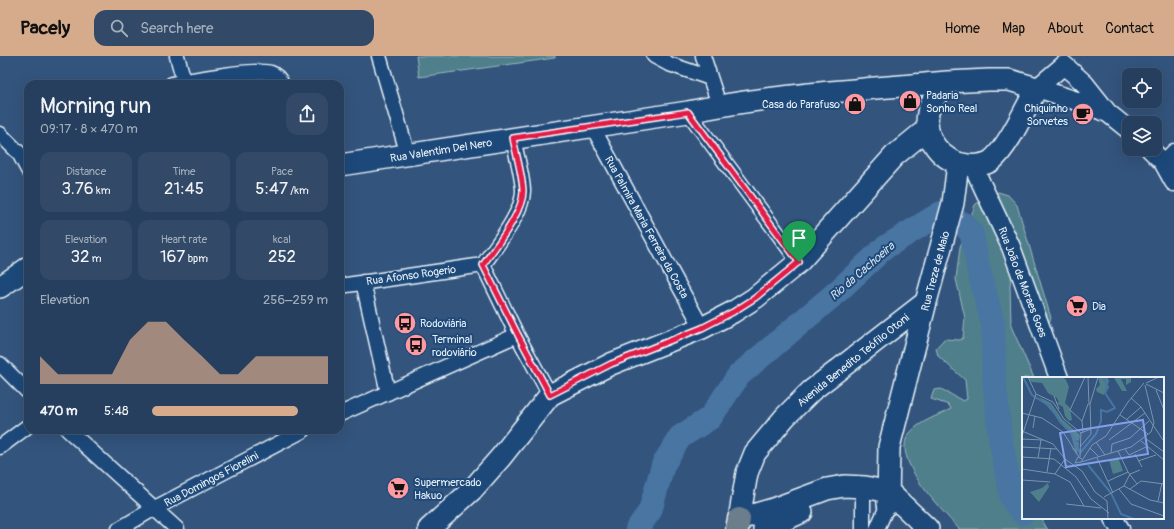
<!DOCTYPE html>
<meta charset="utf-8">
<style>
:root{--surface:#263f5e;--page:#324a67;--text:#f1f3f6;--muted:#a4afbc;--line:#425873;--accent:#d6ab8b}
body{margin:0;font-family:Pangolin,sans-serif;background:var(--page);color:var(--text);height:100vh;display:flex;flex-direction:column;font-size:15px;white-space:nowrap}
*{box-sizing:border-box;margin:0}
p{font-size:13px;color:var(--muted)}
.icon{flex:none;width:22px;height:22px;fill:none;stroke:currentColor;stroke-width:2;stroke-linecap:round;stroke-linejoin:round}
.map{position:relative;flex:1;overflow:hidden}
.side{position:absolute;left:24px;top:24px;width:320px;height:354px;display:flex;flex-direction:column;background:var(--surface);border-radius:12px;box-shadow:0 4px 16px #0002,0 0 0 1px var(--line)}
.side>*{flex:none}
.tools{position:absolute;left:1122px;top:12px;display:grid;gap:8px}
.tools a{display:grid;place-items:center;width:40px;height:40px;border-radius:8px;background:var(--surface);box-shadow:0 4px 16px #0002,0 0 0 1px var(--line);font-size:20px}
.pin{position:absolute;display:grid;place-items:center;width:34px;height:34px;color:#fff;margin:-41px -17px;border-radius:50% 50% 50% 0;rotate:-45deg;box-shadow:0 0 4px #0007}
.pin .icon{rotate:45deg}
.round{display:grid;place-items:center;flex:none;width:42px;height:42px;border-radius:12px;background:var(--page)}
.headline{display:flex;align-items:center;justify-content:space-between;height:68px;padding:0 16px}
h1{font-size:22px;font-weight:600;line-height:30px}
.stats{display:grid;grid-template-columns:repeat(3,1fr);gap:6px;height:68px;padding:4px 16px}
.stats div{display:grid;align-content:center;border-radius:10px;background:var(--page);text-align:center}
.stats b{font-size:17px;font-weight:600}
.stats small{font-size:11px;font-weight:400}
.stats p{font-size:11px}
.chart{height:112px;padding:8px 16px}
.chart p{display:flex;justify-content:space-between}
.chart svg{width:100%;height:72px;margin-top:4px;fill:var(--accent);opacity:.7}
ul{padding:0 16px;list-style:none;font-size:13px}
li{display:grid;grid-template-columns:64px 48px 1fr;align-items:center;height:30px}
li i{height:10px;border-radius:5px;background:var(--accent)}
header{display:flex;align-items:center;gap:24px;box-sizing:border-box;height:56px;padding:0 20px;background:var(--accent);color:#111}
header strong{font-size:19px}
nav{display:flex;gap:22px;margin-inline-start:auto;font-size:14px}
.search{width:280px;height:36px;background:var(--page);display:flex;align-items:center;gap:10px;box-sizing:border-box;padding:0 14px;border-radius:12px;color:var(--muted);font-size:15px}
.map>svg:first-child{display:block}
.green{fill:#4f7f8a;stroke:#9cb8c1}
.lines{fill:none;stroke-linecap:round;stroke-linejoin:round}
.river{stroke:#4875a3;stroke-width:24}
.minor-casing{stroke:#e8f1f8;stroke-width:17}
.tertiary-casing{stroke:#e8f1f8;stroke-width:21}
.secondary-casing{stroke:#e8f1f8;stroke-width:24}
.primary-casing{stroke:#e8f1f8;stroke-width:25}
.minor{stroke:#1f4a7a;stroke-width:14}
.tertiary{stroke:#1f4a7a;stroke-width:18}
.secondary{stroke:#1f4a7a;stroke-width:21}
.primary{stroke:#6c7d8c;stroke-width:22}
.route-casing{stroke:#fff;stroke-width:8}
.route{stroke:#e11d48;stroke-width:5}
.labels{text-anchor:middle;stroke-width:4;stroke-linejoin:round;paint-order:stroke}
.poi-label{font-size:11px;fill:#e8f1f8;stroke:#1f4a7a;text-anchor:start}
.street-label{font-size:11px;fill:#e8f1f8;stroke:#1f4a7a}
.water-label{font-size:12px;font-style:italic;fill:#d0deeb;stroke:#1f4a7a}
.inset-river{fill:none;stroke:#4875a3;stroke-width:2}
.inset-road{fill:none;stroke:#7b93ae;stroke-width:1}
.view{fill:#82a0e8;fill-opacity:0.15;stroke:#82a0e8;stroke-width:2}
.inset-edge{fill:none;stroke:#e8f1f8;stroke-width:2}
</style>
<header>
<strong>Pacely</strong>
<div class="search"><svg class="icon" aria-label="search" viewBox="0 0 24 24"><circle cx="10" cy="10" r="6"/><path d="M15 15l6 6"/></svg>Search here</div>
<nav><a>Home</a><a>Map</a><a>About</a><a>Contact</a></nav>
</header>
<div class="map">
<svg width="1174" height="473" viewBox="0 0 1174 473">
<rect width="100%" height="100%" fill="#33547d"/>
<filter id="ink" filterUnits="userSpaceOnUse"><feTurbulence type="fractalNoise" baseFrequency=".025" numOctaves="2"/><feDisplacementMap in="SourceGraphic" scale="8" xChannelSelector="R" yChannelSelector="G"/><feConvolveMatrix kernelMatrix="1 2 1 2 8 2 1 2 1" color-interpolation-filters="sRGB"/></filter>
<g filter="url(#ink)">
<!-- green -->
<path class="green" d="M416 0H555V2L419 21Z
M998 136 1008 139 1017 149 1051 262 1048 269 1014 208 1010 229 1011 270 1034 322H1023V462H1043V468L1048 473H959C943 455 890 403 909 378 918 366 937 360 951 353L949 349 931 343 934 334 941 333 963 345 967 343 965 324 938 300 936 292 944 283 960 284 963 282 965 262 956 223 960 191 975 149 985 140Z"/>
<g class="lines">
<!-- river -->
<path class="river" d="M637 473 650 455 663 409 680 381 710 362 739 319 837 236 884 192 941 157 964 168 972 179 978 211 993 268 994 320 1000 381 1012 443 1023 457"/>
<!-- minor casing -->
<g class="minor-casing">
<path id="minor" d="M177 0 184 25
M379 0 408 99
M654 0 669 8 710 22
M703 0 719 49
M172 28C189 24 258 12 271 17 276 19 280 24 282 28
M688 56 799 206
M592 70 702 272
M0 78 19 97 28 114
M1163 106 1174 95
M483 209 517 279 550 339
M363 226 388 337
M340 230 483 209C495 191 524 156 523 134 522 118 516 98 513 82
M0 308 28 336
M340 358 517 279
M68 374 177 473
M0 391 28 370
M863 442V473
M119 473 155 452 304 374
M877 473 888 448"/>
</g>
<!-- tertiary casing -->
<g class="tertiary-casing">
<path id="tertiary" d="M1037 32 1080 46 1108 57 1129 74
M1037 32 1064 9 1085 28 1108 57
M1150 93 1163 106 1174 126
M973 110 1011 191 1059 322
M1113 462 1120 473"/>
</g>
<!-- secondary casing -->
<g class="secondary-casing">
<path id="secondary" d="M989 24H1009L1037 32C1026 51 1008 92 991 105 984 109 975 110 967 109 942 106 923 83 928 57 930 45 939 36 947 26Z
M340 109 688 56C773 38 861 34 947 26
M0 231 28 212
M926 246 811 335 785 361 755 397 747 417 739 463 773 453 827 433 844 430 865 431 889 436 928 473
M888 448 889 391 926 246 953 147 958 108
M429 473 472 434 501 401 550 339 611 308 702 272 733 256 755 242 799 206 894 100 927 73
M764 473 802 456"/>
</g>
<!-- primary casing -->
<g class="primary-casing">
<path id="primary" d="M737 473 739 463"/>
</g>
<!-- minor -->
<use href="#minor" class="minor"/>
<!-- tertiary -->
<use href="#tertiary" class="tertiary"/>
<!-- secondary -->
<use href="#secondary" class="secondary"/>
<!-- primary -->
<use href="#primary" class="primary"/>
</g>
</g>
<g class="lines" filter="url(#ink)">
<!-- route casing -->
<g class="route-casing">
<path id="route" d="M688 56 799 206 755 242 733 256 702 272 611 308 550 339 518 279 483 209C495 191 524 156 523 134 522 118 516 98 513 82Z"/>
</g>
<!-- route -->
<use href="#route" class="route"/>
</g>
<!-- icons -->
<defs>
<g id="shop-disc" transform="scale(1.15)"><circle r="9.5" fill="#ff9aa2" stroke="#1f4a7a"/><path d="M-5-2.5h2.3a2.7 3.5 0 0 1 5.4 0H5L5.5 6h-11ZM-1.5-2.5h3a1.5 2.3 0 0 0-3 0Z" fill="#111"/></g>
<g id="cafe-disc" transform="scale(1.15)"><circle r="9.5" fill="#ff9aa2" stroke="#1f4a7a"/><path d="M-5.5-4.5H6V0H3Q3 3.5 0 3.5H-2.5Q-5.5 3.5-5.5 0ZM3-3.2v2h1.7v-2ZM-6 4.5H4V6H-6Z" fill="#111"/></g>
<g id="supermarket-disc" transform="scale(1.15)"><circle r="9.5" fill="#ff9aa2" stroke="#1f4a7a"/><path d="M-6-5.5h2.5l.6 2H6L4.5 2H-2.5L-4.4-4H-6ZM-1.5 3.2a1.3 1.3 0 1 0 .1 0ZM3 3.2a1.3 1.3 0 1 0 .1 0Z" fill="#111"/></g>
<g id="bus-disc" transform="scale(1.15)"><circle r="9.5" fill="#ff9aa2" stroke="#1f4a7a"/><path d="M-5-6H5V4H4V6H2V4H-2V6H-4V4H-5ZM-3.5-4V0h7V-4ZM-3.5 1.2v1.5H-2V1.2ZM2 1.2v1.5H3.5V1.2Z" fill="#111"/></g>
</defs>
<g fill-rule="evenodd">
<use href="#shop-disc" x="910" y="45"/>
<use href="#shop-disc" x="855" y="48"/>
<use href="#cafe-disc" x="1083" y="58"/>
<use href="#supermarket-disc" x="1077" y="250"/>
<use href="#bus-disc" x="405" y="267"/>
<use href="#bus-disc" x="416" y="289"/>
<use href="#supermarket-disc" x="398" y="432"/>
</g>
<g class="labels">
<!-- poi labels -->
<g class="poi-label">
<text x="926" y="43">Padaria<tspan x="926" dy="13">Sonho Real</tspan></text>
<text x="840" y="52" text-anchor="end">Casa do Parafuso</text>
<text x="1068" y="56" text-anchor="end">Chiquinho<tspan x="1068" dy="13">Sorvetes</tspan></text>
<text x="1092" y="254">Dia</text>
<text x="420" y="271">Rodoviária</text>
<text x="432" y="287">Terminal<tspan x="432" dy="13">rodoviário</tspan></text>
<text x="414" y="430">Supermercado<tspan x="414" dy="13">Hakuo</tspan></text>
</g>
<!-- street labels -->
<g class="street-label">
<text transform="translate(441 94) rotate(-9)" y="4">Rua Valentim Del Nero</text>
<text transform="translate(647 171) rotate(61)" y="4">Rua Palmira Maria Ferreira da Costa</text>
<text transform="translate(935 215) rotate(-75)" y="4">Rua Treze de Maio</text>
<text transform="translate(411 219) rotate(-8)" y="4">Rua Afonso Rogerio</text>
<text transform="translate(1023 226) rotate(69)" y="4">Rua João de Moraes Goes</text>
<text transform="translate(853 304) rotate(-39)" y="4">Avenida Benedito Teófilo Otoni</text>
<text transform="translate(211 423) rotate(-28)" y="4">Rua Domingos Fiorelini</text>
</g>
<!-- water labels -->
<g class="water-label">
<text transform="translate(862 215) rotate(-41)" y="4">Rio da Cachoeira</text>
</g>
</g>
<!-- overview -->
<g transform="translate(1022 321)">
<rect width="142" height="142" fill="#33547d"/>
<path d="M4 0H41L44 3 47 10 43 26 48 31 50 43 47 44 43 39 41 30 34 26 37 25 35 21 26 16 20 6 10 5ZM76 0H85L87 4 82 18 75 15 74 12 78 8ZM109 0V5L104 8V2H99L105 14H100L92 1ZM17 20 29 26 40 42 58 58 57 64 54 63 57 66 55 78 49 70 53 72 48 55ZM96 80 101 94 91 97 87 83ZM26 106 27 110 17 125 8 115 20 111Z" fill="#4f7f8a"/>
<path class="inset-river" d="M1 0 10 18 29 30 38 45 50 57 58 76 74 57 79 44V33L85 35 93 31 83 16 86 10 81 0M66 88 89 116 99 137 112 142"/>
<path class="inset-road" d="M6 0 14 17 31 25 42 42 53 51 59 56 69 52M66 0 67 28M124 6 137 0M124 7 142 16M134 13 142 33M32 19 37 32M109 21 119 30 141 63M0 36 20 41 41 55 57 80M98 38 126 57M104 43 119 30M60 44 48 33 63 0M11 51 13 39M0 54 31 67 43 82 60 94 73 115 85 124 86 142M61 55 60 44 66 27M0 59 14 17M123 61 142 75M0 62 21 63M87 63 123 36M119 64 142 83M74 65 83 78M0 70 35 72M58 70 69 57 68 27 76 0M68 71 77 80M103 72 107 78 124 70M96 74 106 95 115 107M89 76 90 67 108 61 127 44M113 77 120 90M0 80 32 82 54 100 69 122 87 136M58 80 59 55M16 81 19 63M75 81 91 116M60 82 56 80 53 86 59 85 70 68 84 59 106 25 122 6M116 84 134 78M59 85 109 70 129 55 132 46 123 8M0 92 33 97 48 105 62 129M25 95 29 71M33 97 43 82M0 103 28 105M86 104 106 95M102 109 128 123 142 126M97 112 109 127 142 139M108 112 119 104 142 107M82 120 102 109 108 97 118 93M136 124 140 106M44 127 79 131"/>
<path class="view" d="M121 43 126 77 44 90 38 56Z"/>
<rect width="142" height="142" class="inset-edge"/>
</g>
</svg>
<div class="tools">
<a><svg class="icon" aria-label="locate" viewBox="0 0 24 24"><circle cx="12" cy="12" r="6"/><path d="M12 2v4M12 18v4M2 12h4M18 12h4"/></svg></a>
<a><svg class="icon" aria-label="layers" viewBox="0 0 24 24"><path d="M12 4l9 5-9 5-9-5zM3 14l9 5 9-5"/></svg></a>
</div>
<div class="pin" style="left:799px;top:206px;background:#1e9e55"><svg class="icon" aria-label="arrive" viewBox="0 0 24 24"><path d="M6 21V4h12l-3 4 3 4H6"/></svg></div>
<section class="side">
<div class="headline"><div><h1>Morning run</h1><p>09:17 · 8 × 470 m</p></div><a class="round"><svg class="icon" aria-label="share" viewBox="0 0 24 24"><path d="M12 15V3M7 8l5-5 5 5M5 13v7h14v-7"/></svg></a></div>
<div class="stats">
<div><p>Distance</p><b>3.76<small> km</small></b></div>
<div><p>Time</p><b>21:45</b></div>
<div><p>Pace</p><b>5:47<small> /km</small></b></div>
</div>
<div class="stats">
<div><p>Elevation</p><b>32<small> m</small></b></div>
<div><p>Heart rate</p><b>167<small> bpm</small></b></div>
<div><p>kcal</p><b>252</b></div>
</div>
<div class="chart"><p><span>Elevation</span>256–259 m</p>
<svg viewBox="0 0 160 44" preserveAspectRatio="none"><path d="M0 44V27L10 38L20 38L30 38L40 38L50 17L60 6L70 6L80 17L90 27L100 38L110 38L120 27L130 27L140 27L150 27L160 27V44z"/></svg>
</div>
<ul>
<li><b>470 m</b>5:48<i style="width:83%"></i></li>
</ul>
</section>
</div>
